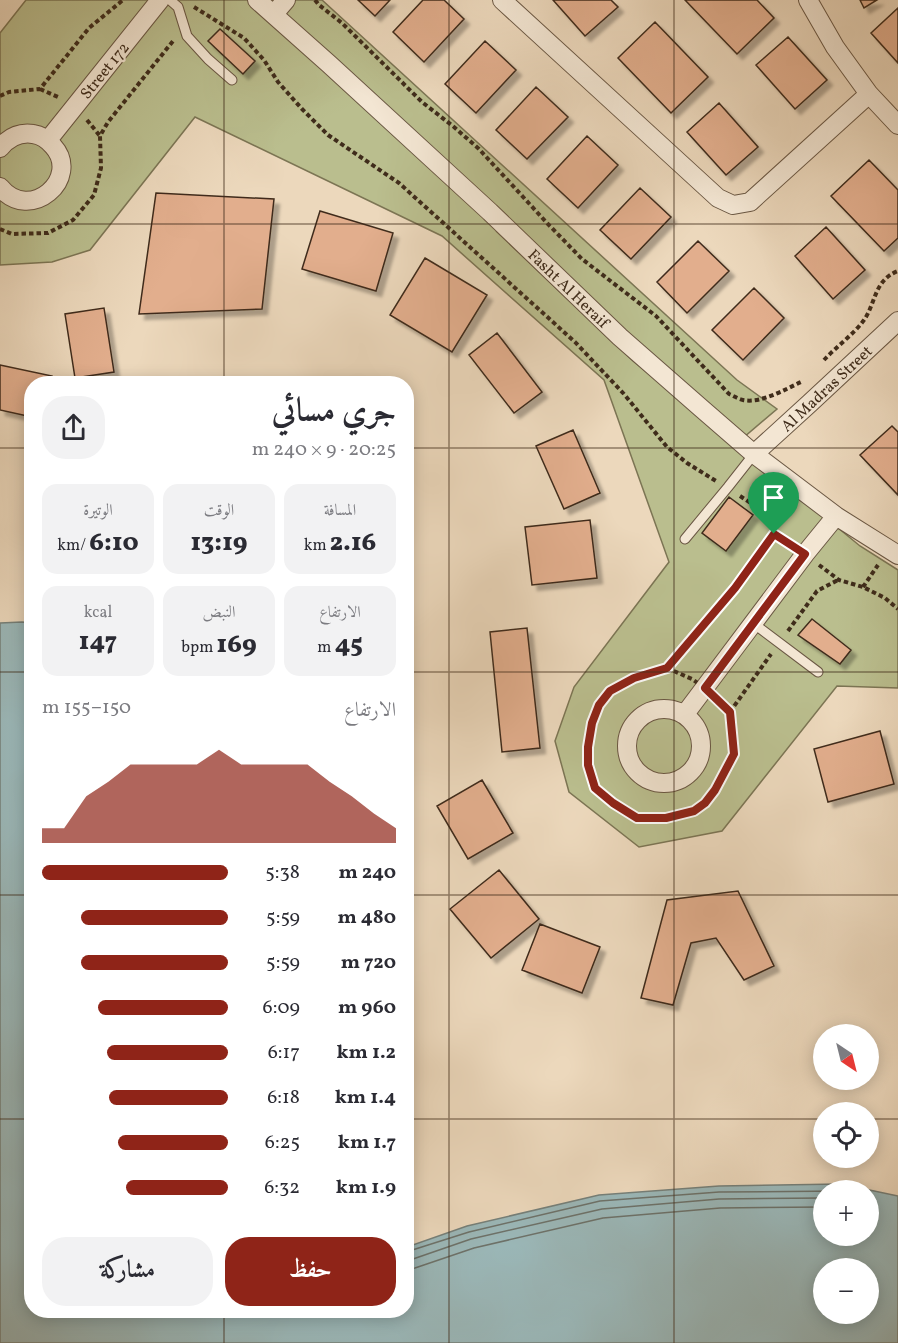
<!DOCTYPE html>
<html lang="ar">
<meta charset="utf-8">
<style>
:root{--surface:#fff;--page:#f2f2f3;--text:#2b2b33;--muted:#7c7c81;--accent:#8f2418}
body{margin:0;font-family:Vollkorn,Amiri,serif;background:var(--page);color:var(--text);direction:rtl;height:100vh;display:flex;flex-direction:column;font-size:22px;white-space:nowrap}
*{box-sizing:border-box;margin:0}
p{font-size:20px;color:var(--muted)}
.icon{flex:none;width:33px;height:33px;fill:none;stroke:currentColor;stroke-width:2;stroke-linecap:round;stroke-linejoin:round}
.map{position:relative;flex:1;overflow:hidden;direction:ltr}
.panel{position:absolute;left:24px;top:376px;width:390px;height:942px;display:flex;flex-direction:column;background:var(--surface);border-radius:24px;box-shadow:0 3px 15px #0003;direction:rtl}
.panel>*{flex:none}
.needle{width:39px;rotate:145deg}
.fabs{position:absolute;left:813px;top:1024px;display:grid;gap:12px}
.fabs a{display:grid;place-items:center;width:66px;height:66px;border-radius:50%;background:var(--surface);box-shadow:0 3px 15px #0003;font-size:30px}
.pin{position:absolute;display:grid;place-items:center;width:51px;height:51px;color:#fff;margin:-62px -26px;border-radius:50% 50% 50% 0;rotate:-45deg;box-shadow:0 0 6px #0007}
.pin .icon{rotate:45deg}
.round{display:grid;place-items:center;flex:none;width:63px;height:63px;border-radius:24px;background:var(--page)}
.head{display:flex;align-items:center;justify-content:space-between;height:102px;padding:0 18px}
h1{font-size:33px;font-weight:800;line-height:45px}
.metrics{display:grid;grid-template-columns:repeat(3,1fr);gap:9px;height:102px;padding:6px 18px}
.metrics div{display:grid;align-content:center;border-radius:15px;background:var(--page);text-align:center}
.metrics b{font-size:26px;font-weight:800}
.metrics small{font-size:16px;font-weight:400}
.metrics p{font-size:16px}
.chart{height:168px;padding:12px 18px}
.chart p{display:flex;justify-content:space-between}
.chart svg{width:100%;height:108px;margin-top:6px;fill:var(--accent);opacity:.7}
.primary-button{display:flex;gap:12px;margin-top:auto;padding:12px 18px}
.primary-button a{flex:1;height:69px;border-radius:24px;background:var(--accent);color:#fff;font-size:24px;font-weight:800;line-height:69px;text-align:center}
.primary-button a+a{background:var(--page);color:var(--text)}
ul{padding:0 18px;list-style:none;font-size:20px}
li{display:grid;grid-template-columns:96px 72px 1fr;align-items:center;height:45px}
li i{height:15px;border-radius:8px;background:var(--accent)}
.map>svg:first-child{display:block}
.green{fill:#babe8e;stroke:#7c7554;stroke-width:1.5;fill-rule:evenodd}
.water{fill:#9bb8b9;stroke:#76807a;stroke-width:1.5;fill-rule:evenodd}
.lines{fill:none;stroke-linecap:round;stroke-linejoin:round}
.shore{stroke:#6d726a;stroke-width:1.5}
.building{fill:#e2ae8d;stroke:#3f2c1b;stroke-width:1.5;filter:url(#shadow)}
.lane-casing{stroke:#6a5743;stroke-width:11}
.street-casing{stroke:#6a5743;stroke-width:20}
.path{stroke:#3f2c1b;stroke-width:4;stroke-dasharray:4.5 3;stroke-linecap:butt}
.lane{stroke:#f3e6d3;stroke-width:9}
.street{stroke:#f3e6d3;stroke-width:18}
.route-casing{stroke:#fff;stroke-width:12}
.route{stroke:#8f2418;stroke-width:8}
.grid{fill:none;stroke:#3f2c1b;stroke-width:1.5;stroke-opacity:0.55}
.labels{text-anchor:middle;stroke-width:4.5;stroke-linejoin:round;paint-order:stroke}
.street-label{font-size:16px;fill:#3f2c1b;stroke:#f3e6d3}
</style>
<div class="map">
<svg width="898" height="1343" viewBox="0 0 898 1343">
<defs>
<filter id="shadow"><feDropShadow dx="5.5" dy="5.5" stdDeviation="1.5" flood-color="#0004"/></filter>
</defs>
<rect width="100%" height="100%" fill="#ecd8bc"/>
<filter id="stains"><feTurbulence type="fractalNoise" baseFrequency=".00333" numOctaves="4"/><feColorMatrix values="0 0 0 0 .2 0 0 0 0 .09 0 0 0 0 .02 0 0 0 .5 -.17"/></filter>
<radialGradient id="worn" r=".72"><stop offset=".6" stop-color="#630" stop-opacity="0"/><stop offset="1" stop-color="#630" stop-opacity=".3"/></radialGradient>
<!-- green -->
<path class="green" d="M26 0H322L737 380 777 409 736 444 860 546 898 570V688L837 686 722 831 639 847 569 792 555 741 574 687 669 562 604 380 442 236 195 117 90 250 52 262 0 265V33ZM496 231 720 430 719 431 633 361Z"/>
<!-- water -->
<path class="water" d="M22 622 32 623V1311H406L407 1247 467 1226 599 1195 719 1186 841 1184 898 1196V1343H0V623ZM824 1191H868V1236H824ZM824 1269H868V1314H824Z"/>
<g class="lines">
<!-- shore -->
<path class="shore" d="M406 1252 469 1232 600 1201 719 1192 844 1191
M406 1260 413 1259 471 1239 602 1209 719 1199 824 1198
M406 1269 415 1268 474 1248 603 1218 720 1208 824 1207"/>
</g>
<!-- building -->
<path class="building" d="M358 0H390L375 16Z
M423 0H444L464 19 424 62 393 32Z
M553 0H611L618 7 585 36Z
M685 0H757L774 18 737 54Z
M860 0H877L864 8Z
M898 8V63L871 33Z
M655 22 708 77 671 113 618 58Z
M220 29 255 61 243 74 208 41Z
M788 37 827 80 795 109 756 65Z
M485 41 516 70 476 113 445 84Z
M536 87 568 117 527 159 496 130Z
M719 103 758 147 726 175 687 132Z
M587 136 618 165 578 208 547 179Z
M869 160 898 190V238L884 251 831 196Z
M640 188 671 217 631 259 600 230Z
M156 193 274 199 262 309 139 314Z
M320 211 393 233 376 291 302 269Z
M826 227 865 270 833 299 795 256Z
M698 241 729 271 687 313 657 282Z
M425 258 487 295 452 352 390 315Z
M754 288 784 318 743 360 712 330Z
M104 308 114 372 75 378 65 314Z
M497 333 542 392 514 413 469 355Z
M0 365 52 376 50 384H32V417L0 410Z
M892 426 898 432V495L860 455Z
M573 430 600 493 564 509 536 446Z
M729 497 753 515 726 551 702 533Z
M590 520 597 578 532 585 525 527Z
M812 619 851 650 840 664 798 635Z
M527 628 540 748 502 752 490 632Z
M880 731 894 784 828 802 814 749Z
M482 780 513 833 468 859 437 806Z
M499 870 539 919 491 958 450 909Z
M738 891 774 966 744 980 716 938 691 943 673 1005 641 998 667 900Z
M540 924 600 947 582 993 522 970Z"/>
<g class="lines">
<!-- lane casing -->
<g class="lane-casing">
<path id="lane" d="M170 0 178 7 187 36 208 59 232 80
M685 539 728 487 754 454
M753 623 818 672"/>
</g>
<!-- street casing -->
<g class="street-casing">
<path id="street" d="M257 0 329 64 490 212 620 337 701 408 754 454 836 516 898 555
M502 0 718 198 733 205 750 202 869 94 835 47 808 0
M274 14 286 0
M869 94 898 125
M48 140 160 0
M0 148C9 137 20 132 33 134 41 135 48 140 53 146 82 178 30 224 0 187
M754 454 810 403 898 321
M627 746a37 37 0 1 1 74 0a37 37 0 1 1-74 0Z
M685 714 805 554 836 516"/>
</g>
<!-- path -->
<path class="path" d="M315 0 319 5 342 23 422 102 454 127 479 149 547 223 582 259 656 316 729 394C734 396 738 399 743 400 760 404 786 389 801 382
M194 7 244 38 264 60 278 82 302 109 328 135 399 183 575 342 624 394 667 447 687 463 716 481
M40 89 58 97
M0 96 9 92 40 89 89 28 123 0
M87 120 100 136
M0 229 12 234 48 233 73 220 94 195 101 168 100 136 108 122 173 41
M824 360C836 347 854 334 864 320 876 303 874 280 898 271
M740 496 763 511 770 519 774 534 791 545
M819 565 839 580 863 587 885 598 898 609
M863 587 878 565
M788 631 817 591 838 580
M667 668 692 679 705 688 730 712 734 754 710 798 694 811 666 818H637L613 803 595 788 588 765V747L592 723 599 705 610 691 634 678Z
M667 668 735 588 774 534
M730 712 771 654"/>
<!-- lane -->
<use href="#lane" class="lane"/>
<!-- street -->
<use href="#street" class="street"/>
</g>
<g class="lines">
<!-- route casing -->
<g class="route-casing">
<path id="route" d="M774 534 805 554 705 688 730 712 734 754 715 790 705 803 694 811 666 818H637L613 803 595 788 588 765V747L592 723 599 705 610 691 634 678 667 668 735 588Z"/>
</g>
<!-- route -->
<use href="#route" class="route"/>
</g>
<!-- grid -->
<path class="grid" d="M224 0V384M449 0V1343M674 0V1343M0 224H898M0 448H32M406 448H898M0 672H32M406 672H898M0 895H32M406 895H898M0 1119H32M406 1119H824M868 1119H898M224 1311V1343"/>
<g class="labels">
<!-- street labels -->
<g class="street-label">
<text transform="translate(104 70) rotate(-51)" y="6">Street 172</text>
<text transform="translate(569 288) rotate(44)" y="6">Fasht Al Heraif</text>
<text transform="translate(826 388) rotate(-43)" y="6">Al Madras Street</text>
</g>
</g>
<rect width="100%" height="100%" filter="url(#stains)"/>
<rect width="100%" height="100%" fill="url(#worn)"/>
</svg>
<div class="fabs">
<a><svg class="needle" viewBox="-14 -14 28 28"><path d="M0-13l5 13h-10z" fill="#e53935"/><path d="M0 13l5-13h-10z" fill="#7c7c81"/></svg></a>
<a><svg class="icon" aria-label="locate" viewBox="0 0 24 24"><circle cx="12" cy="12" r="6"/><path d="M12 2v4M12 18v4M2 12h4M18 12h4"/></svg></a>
<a>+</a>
<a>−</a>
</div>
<div class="pin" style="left:774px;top:534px;background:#1e9e55"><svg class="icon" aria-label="arrive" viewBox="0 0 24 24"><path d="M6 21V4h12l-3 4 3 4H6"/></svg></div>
<section class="panel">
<div class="head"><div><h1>جري مسائي</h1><p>20:25 · 9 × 240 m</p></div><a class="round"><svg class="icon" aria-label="share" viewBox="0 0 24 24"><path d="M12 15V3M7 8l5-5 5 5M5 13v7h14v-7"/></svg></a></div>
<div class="metrics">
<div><p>المسافة</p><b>2.16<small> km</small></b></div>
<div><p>الوقت</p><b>13:19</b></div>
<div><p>الوتيرة</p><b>6:10<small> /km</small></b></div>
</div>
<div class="metrics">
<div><p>الارتفاع</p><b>45<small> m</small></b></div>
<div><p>النبض</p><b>169<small> bpm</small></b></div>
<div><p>kcal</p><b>147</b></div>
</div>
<div class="chart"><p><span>الارتفاع</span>150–155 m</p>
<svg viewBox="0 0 160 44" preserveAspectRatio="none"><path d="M0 44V38L10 38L20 25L30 19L40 12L50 12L60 12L70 12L80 6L90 12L100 12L110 12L120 12L130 19L140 25L150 32L160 38V44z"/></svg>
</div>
<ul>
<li><b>240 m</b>5:38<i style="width:100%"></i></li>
<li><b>480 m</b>5:59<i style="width:79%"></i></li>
<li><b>720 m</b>5:59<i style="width:79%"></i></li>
<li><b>960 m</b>6:09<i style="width:70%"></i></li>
<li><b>1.2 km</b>6:17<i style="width:65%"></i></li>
<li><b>1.4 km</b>6:18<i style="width:64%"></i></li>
<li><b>1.7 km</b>6:25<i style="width:59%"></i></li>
<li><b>1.9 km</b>6:32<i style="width:55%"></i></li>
</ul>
<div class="primary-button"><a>حفظ</a><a>مشاركة</a></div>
</section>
</div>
